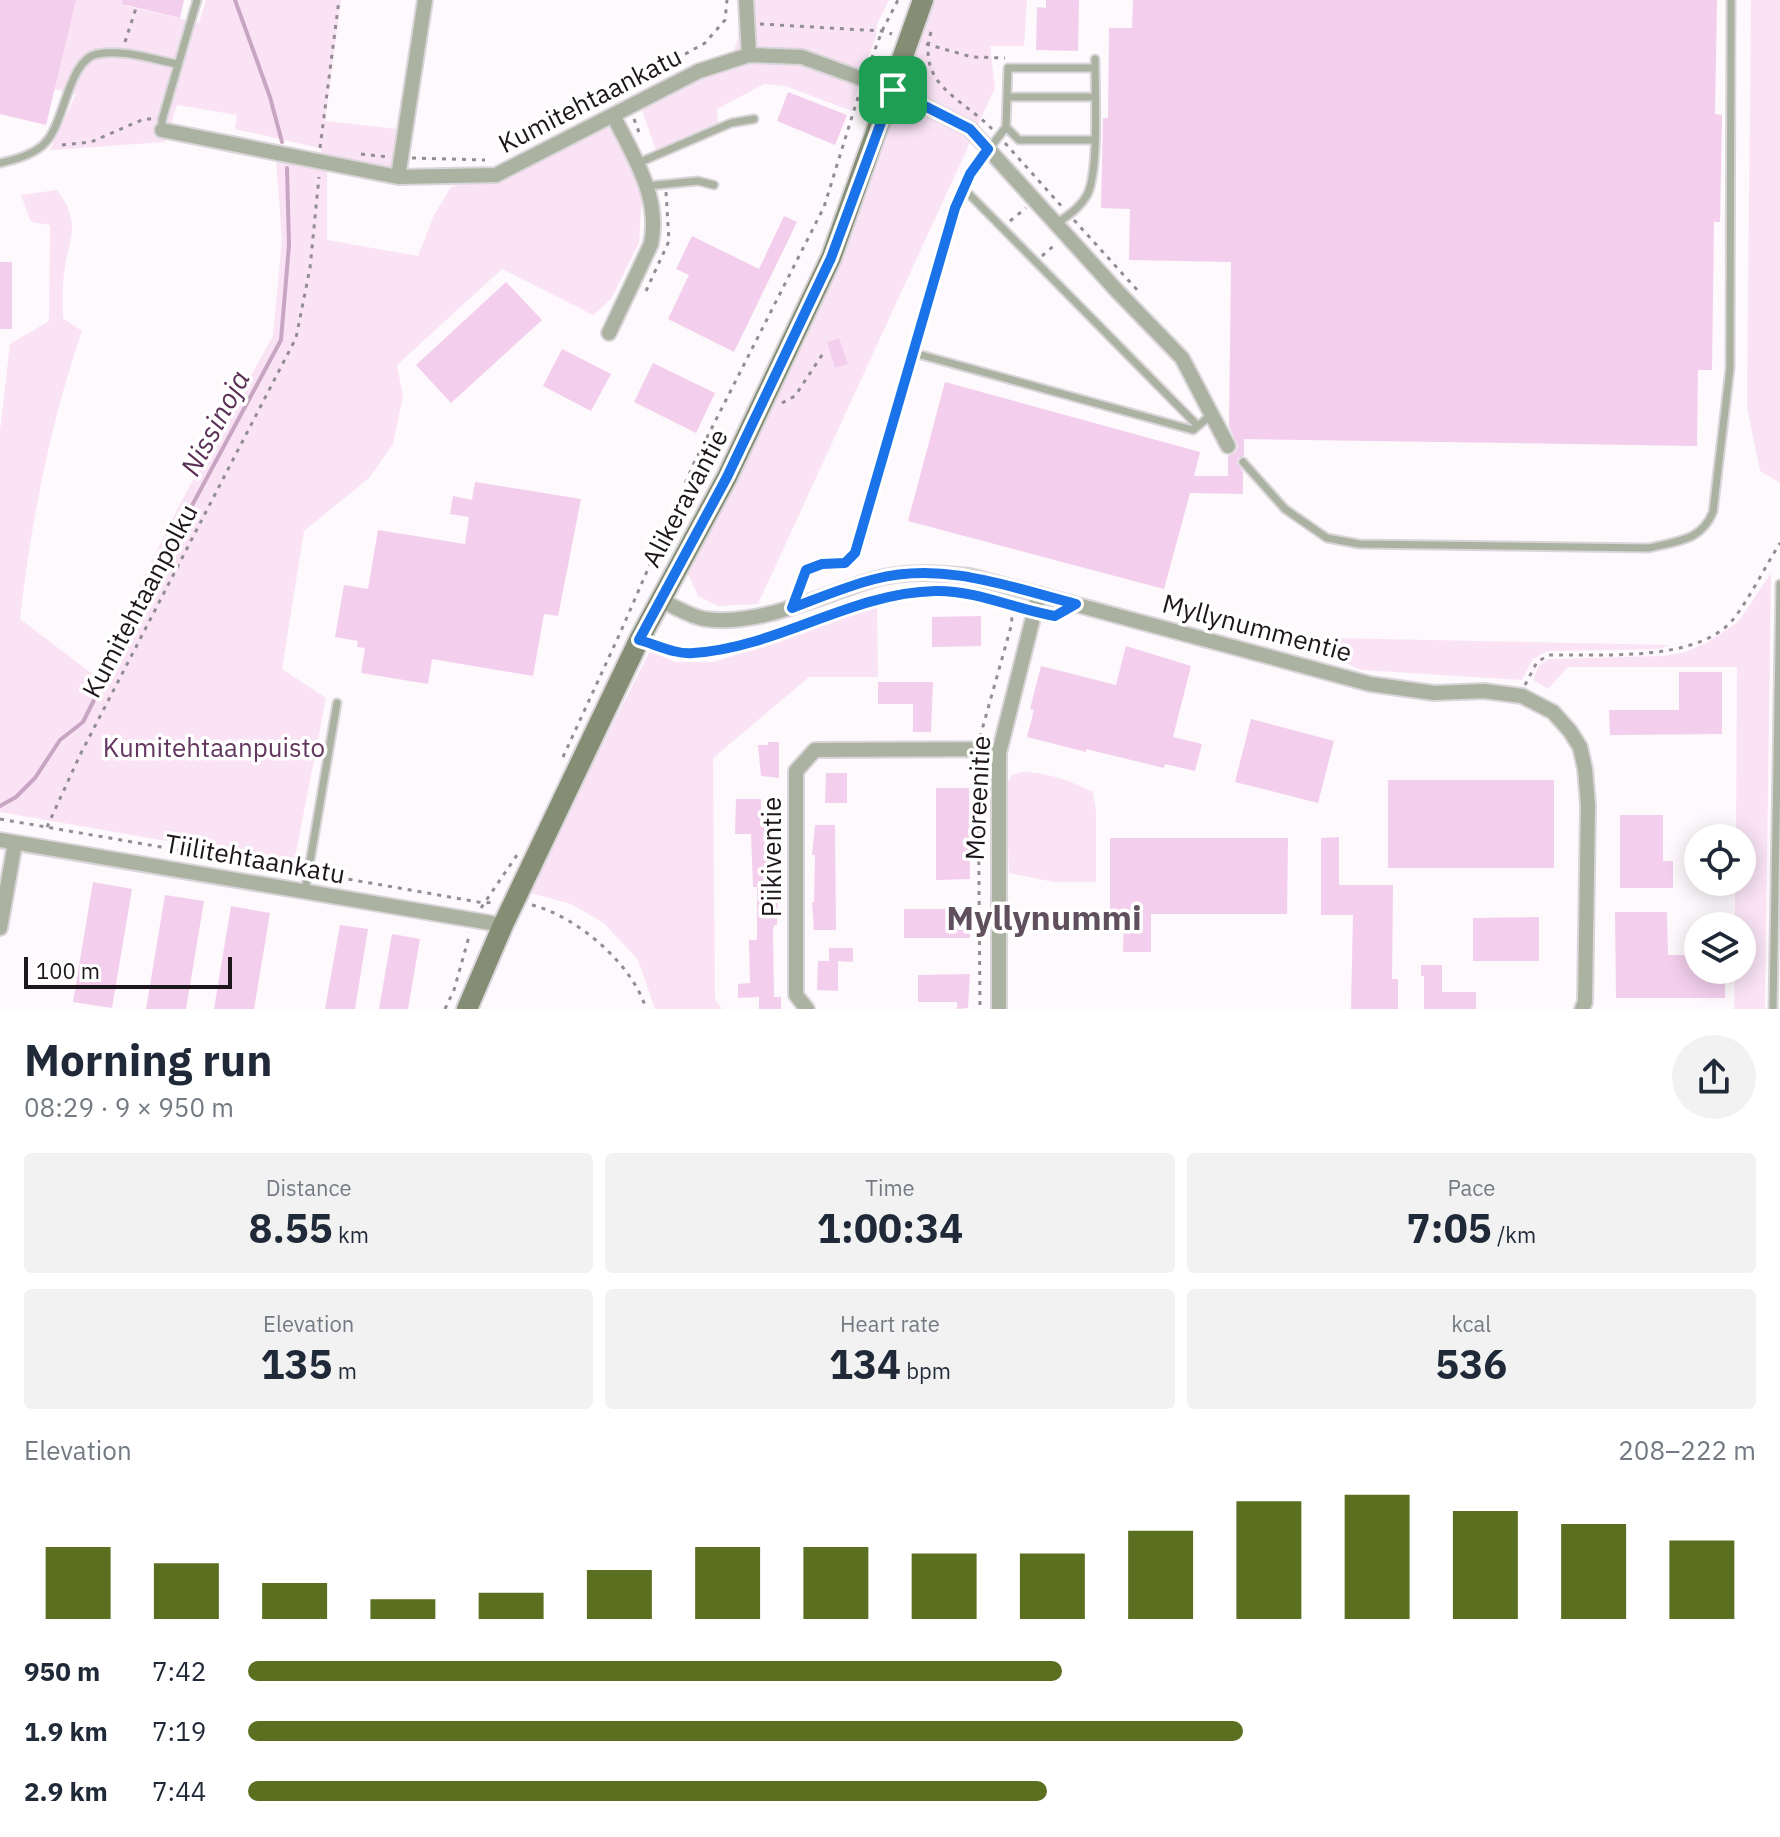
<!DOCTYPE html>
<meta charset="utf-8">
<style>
:root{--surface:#fff;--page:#f2f2f3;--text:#1f2937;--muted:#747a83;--accent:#5a7020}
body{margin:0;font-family:"IBM Plex Sans",sans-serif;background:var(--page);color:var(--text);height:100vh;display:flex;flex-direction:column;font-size:30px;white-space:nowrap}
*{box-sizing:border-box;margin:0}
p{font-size:26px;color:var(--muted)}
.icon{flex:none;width:44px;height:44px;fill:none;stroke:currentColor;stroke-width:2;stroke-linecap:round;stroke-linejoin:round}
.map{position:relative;height:1009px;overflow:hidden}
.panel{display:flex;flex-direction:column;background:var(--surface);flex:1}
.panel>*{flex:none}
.buttons{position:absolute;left:1684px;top:824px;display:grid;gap:16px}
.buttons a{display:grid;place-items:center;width:72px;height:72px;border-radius:50%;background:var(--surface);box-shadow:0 4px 20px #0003;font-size:40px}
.scale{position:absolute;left:24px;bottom:20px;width:208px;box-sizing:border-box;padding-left:8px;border:4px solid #1d161c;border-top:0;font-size:22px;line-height:28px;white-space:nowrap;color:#1d161c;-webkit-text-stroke:6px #fff;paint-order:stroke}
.pin{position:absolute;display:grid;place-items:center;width:68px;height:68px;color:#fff;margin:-34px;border-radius:16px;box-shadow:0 4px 12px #0006}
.round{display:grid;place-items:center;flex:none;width:84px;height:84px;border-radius:42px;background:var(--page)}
.summary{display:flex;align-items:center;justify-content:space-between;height:136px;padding:0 24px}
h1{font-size:44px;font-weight:800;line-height:60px}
.metrics{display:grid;grid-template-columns:repeat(3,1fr);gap:12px;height:136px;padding:8px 24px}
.metrics div{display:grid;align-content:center;border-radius:8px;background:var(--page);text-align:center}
.metrics b{font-size:40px;font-weight:800}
.metrics small{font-size:22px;font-weight:400}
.metrics p{font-size:22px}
.chart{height:224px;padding:16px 24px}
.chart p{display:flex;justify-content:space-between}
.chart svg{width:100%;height:144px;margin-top:8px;stroke:var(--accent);stroke-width:6}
ul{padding:0 24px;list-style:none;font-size:26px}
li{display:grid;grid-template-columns:128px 96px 1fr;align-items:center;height:60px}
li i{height:20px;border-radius:10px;background:var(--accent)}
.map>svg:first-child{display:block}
.green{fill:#f9e3f5}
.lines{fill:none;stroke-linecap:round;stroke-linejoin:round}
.stream{stroke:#c8a5c2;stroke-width:4}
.building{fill:#f3cfed}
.lane-casing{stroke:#d9d5d8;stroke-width:11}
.street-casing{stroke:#d9d5d8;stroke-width:18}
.secondary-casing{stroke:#d9d5d8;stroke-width:24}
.path{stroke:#928d91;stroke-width:3;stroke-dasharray:4 6;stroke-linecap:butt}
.lane{stroke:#abb2a1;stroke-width:7}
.street{stroke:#abb2a1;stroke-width:14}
.secondary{stroke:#858e75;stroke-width:20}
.route-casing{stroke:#fff;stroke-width:16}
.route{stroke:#1a73e8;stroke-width:10}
.labels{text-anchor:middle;stroke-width:7;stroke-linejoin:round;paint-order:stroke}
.street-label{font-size:26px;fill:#1d161c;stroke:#fff}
.park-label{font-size:26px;fill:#64375e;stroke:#fff}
.water-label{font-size:28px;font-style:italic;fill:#5d3057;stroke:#fff}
.district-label{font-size:34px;font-weight:bold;fill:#60505e;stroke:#fff}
</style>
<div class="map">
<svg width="1780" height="1009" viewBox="0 0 1780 1009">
<rect width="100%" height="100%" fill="#fdf9fc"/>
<!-- green -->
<path class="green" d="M76 0H128L127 6 199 23 206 0H341L325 121 398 129 396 172 325 157 320 148 235 129 237 115 177 105 165 142 50 150 76 94 53 89Z
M753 0H889L877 24 876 37 860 78 852 111 785 86 764 84 717 109 718 123 656 150 639 102 730 61 738 39 739 15 753 17Z
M921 0H1027L1024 46H990L995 88 758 604 718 606 698 596 687 572 736 478Z
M1751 0H1780V483L1760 471 1747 407Z
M613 115 612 131 639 183 642 194 639 243 611 299 593 315 502 269 397 365 403 396 393 444 369 478 304 531 282 669 326 698 294 863 0 812V431L10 344 49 321 50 225 31 222 21 195 57 190C83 224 68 239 64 274 62 288 63 304 63 318L82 331C50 424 31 522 20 619L95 676 182 500 273 336 282 240 276 158 327 169V240L418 256 434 215 451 187 496 175Z
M1771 573 1765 1009H1734L1735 970H1742V926H1735V882H1742V838H1736L1737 667H1568L1548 689 1533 680 1539 665 1549 659 1663 656 1685 652 1708 642 1738 622Z
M877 606 878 677H809L713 758 715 999 722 1009H655L638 960 604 923 571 904 527 892 650 651 675 662H715Z
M1284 637 1669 645 1659 649 1548 651 1533 659 1522 680 1362 670Z
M1022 772C1047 772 1071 781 1093 792L1096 811V882H1054L1009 873 1006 785 1012 775Z"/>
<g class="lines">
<!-- stream -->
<path class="stream" d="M235 0 270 97 282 142
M105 677 117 645 281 340 289 245 287 168
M0 806 16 797 35 778 60 740 83 722 102 684"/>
</g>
<!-- building -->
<path class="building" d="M0 0H76L46 125 0 114Z
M122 0H184L180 18 122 4Z
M1046 0H1079L1078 51 1036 50 1037 7 1046 8Z
M1133 0H1717L1715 114 1722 115 1720 222H1714L1712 370H1698L1697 446 1244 439V456L1238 458 1237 463 1243 472V494L1190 493 1164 589 908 521 945 382 1200 452 1194 476H1228V456L1236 452 1238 446 1229 426 1231 262 1129 260 1130 209 1101 208 1103 118H1108L1109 28H1132Z
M788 92 847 115 835 145 777 121Z
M784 216 797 222 734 352 668 319 689 275 676 269 692 236 759 269Z
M0 262H12V329H0Z
M506 282 542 320 451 403 416 365Z
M839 338 848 364 835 368 827 342Z
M562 349 611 374 591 411 543 386Z
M653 363 715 393 696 433 634 402Z
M475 482 581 499 558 616 544 614 533 676 432 659 428 684 361 673 365 648 357 647 358 641 335 637 344 585 368 589 378 530 465 544 469 517 450 514 453 496 472 500Z
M981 616V646L932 647V617Z
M1126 646 1191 666 1173 737 1202 744 1195 771 1165 764 1164 768 1086 749V752L1027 737 1034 710 1030 709 1041 666 1116 685Z
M1679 672H1722V734L1610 735 1609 710H1679Z
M878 682H933L931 732H913V704H878Z
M1251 719 1334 741 1318 803 1235 782Z
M768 742H779V778L761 776 758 745H768Z
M826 773H847V803H825Z
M1388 780H1554V868H1388Z
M936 788H969L970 879 936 880Z
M736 799H761V814H768V848H775L777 862H780L777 925H774L773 932 774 997H781V1009H759V997L738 998V984L750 983 749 940H757V887H753L751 834H735Z
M1620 815H1663V861H1673V888H1620Z
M815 825H835L836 930H814L812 902H814L815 855H812Z
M1339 837V885H1393L1392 979H1398V1009H1351L1353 915H1321V838Z
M1110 838H1288L1287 914H1151V952H1123L1124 914H1110Z
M93 882 132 889 112 1008 73 1002Z
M165 895 204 901 186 1009H146Z
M231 906 270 913 254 1009H214Z
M904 909H970V938H904Z
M1615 912H1667L1668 955H1698V970H1725V998H1616Z
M1539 917V961H1473V918Z
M340 925 368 929 355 1009H325Z
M392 934 420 939 408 1009H379Z
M829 948H853V962L838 961V991L817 990 818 961H829Z
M1421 965H1442V992H1476V1009H1424V976H1421Z
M970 974 968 1008 957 1009V1002H918V975Z"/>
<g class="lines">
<!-- lane casing -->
<g class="lane-casing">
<path id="lane" d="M1007 97H1094
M1006 127 1019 140H1094
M162 130V120L197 0
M0 163C14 160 35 154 45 143 65 123 68 60 97 54 122 49 152 59 177 64
M638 163 731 123 754 119
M647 186 698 181 714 185
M964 189 1198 426
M1056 224C1069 215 1081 207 1088 193 1099 168 1095 89 1095 59
M914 353 1193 430 1211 415
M1243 462 1285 509 1327 538 1359 544 1649 548C1678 541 1701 541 1713 512L1730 368 1731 0
M793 606 806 570 822 564 845 563 855 553 955 208 970 174 1006 127 1008 68H1095
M305 891 337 703
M1773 1009 1780 584"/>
</g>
<!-- street casing -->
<g class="street-casing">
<path id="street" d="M746 0 749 55
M162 130 398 177 496 175 699 71 749 55 802 57 893 90 970 129 1118 292 1182 358 1228 446
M398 177 425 0
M609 333 651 244C661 197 633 156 613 115
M660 600C674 606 690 617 705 619 758 627 822 595 872 580 904 570 938 573 970 576L1370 684 1434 693 1484 691 1522 696 1553 712 1570 731 1580 747 1585 769 1588 805 1585 1002 1582 1009
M0 840 503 925
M0 928 15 843
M807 1009 796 995V771L815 750 1000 749
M999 1009V753L1039 594"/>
</g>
<!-- secondary casing -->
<g class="secondary-casing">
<path id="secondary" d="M467 1009 503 925 639 640 727 477 831 258 923 0"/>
</g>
<!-- path -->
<path class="path" d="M760 24 882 31 892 34
M931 32C916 85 962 98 992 129
M125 42 136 8
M926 44 972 57 1005 58
M868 68 882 31 898 0
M634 119 640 135
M528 142 705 43 725 20 727 0
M1005 143 1064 209
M62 145 91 142 144 119H153
M320 148 339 0
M361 154 389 157
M412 158 485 160
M1074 220 1139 292
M1010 221 1026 208
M1042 256 1057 243
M646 291 669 241 666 192
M782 403 795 396 824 352
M656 645 689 654 746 644 866 601 934 591 971 593 1023 610
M1525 685 1537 662 1549 655C1601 654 1701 663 1735 617 1752 594 1765 567 1780 543
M980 737 1012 623 1011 607
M563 757 621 631 694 463 824 207 859 94
M978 761 980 1009
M0 819 299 871
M47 827 80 755 296 338 310 268 319 177
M319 874 484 903 496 902
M532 905C576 916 633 964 646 1009
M481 908 517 855
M445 1009 454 990 470 933"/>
<!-- lane -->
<use href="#lane" class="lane"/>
<!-- street -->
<use href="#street" class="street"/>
<!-- secondary -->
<use href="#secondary" class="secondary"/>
</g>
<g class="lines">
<!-- route casing -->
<g class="route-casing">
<path id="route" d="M893 90 970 129 988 149 970 174 955 208 855 553 845 563 822 564 806 570 792 608C819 598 847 586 875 579 943 561 1010 587 1076 604L1055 616C1014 609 976 590 935 591 850 593 777 648 693 653 676 655 655 644 639 640L727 477 831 258Z"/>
</g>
<!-- route -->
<use href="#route" class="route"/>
</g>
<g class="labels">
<!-- street labels -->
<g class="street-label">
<text transform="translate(590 100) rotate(-27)" y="9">Kumitehtaankatu</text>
<text transform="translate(685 498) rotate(-62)" y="9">Alikeravantie</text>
<text transform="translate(140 601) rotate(-62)" y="9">Kumitehtaanpolku</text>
<text transform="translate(1257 628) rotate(15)" y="9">Myllynummentie</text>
<text transform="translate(978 798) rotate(-87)" y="9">Moreenitie</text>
<text transform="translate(772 857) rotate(-90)" y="9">Piikiventie</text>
<text transform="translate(255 859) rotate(10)" y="9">Tiilitehtaankatu</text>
</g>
<!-- park labels -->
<g class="park-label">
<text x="214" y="757">Kumitehtaanpuisto</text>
</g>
<!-- water labels -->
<g class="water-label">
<text transform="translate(215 423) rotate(-62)" y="10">Nissinoja</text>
</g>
<!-- district labels -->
<g class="district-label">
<text x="1044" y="930">Myllynummi</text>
</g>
</g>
</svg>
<div class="buttons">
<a><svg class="icon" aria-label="locate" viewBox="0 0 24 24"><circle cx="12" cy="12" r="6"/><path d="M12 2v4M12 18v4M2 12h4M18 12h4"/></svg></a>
<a><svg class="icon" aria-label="layers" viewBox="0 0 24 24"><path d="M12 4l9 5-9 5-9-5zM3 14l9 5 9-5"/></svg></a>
</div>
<div class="scale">100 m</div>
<div class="pin" style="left:893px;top:90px;background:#1e9e55"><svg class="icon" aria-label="arrive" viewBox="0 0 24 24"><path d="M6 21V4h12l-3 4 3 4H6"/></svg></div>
</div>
<section class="panel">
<div class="summary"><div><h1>Morning run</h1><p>08:29 · 9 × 950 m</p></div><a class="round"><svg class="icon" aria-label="share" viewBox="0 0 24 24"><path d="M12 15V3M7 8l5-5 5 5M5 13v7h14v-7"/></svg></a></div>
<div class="metrics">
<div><p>Distance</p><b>8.55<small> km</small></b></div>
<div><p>Time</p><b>1:00:34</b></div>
<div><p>Pace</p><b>7:05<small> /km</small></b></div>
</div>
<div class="metrics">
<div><p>Elevation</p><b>135<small> m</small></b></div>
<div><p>Heart rate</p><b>134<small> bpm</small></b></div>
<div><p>kcal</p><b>536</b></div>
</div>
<div class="chart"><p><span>Elevation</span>208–222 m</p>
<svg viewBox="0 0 160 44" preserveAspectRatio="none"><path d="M5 44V22M15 44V27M25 44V33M35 44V38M45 44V36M55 44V29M65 44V22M75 44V22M85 44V24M95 44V24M105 44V17M115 44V8M125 44V6M135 44V11M145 44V15M155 44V20"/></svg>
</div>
<ul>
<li><b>950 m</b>7:42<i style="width:54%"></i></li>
<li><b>1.9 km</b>7:19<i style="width:66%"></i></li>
<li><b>2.9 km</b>7:44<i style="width:53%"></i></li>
</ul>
</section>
